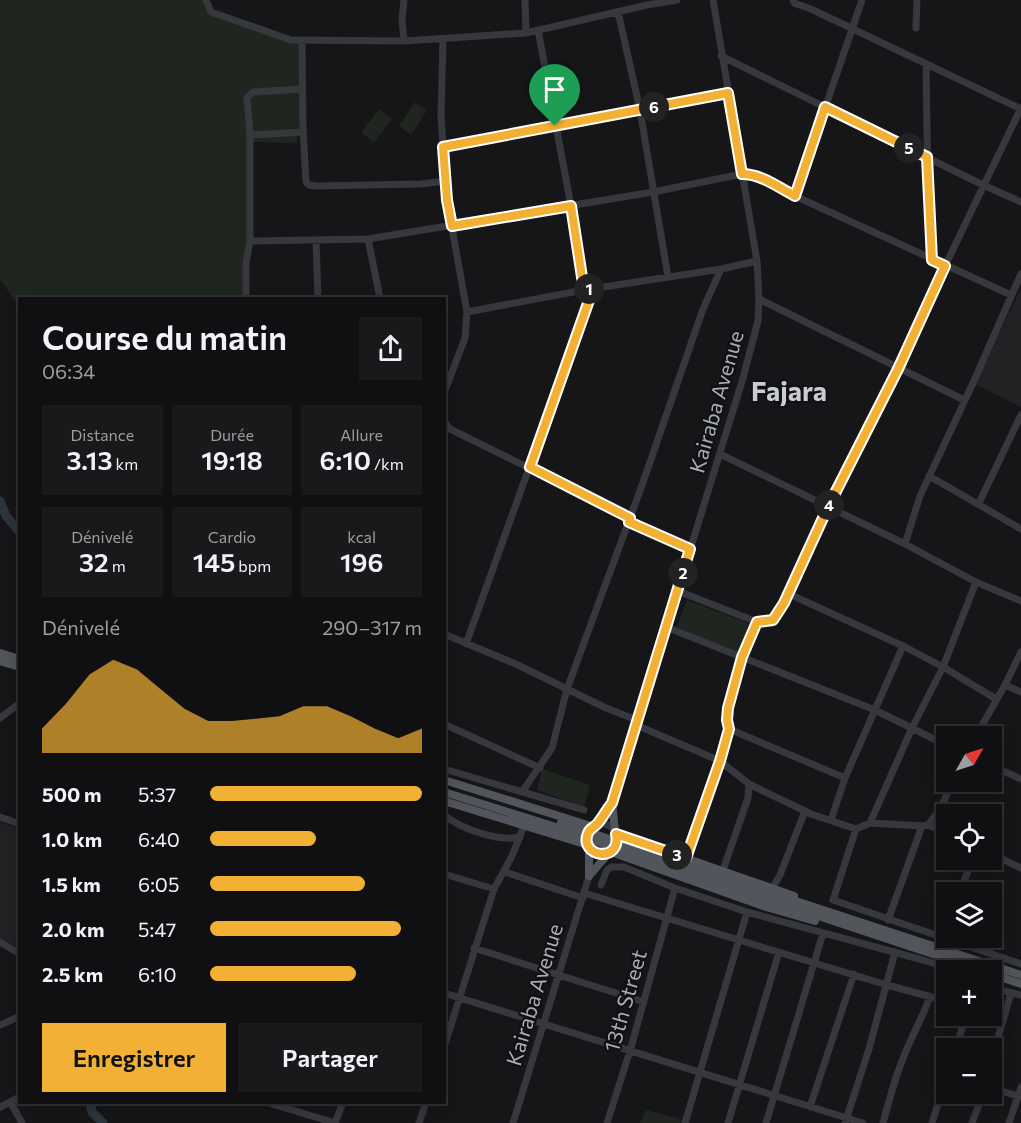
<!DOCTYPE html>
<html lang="fr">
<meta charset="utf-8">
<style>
:root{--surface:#101012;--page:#19191b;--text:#f1f3f6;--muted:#9c9d9f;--line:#303032;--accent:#f2b134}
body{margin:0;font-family:Commissioner,sans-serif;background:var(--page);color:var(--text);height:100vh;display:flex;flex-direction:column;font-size:22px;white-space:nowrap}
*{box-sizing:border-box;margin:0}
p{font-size:20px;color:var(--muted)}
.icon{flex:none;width:33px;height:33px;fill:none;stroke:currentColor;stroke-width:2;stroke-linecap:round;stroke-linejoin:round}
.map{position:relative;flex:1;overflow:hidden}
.drawer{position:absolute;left:18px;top:297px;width:428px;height:807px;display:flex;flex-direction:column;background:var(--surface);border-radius:0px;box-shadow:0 3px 15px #0003,0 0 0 2px var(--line)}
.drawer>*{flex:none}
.needle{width:39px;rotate:51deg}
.tools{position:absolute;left:936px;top:726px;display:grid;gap:12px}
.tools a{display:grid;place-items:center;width:66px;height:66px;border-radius:0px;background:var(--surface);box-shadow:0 3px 15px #0003,0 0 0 2px var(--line);font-size:30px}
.pin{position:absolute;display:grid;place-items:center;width:51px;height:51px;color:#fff;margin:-62px -26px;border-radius:50% 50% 50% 0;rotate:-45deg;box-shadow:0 0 6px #0007}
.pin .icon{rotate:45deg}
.km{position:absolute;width:30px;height:30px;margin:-15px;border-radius:50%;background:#222;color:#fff;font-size:16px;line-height:30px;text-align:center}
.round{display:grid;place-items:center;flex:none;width:63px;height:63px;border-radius:0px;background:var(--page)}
.headline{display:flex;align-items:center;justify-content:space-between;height:102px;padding:0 24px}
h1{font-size:33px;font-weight:600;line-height:45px}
.figures{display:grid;grid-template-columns:repeat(3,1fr);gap:9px;height:102px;padding:6px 24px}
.figures div{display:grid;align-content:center;border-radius:0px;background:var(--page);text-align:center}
.figures b{font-size:26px;font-weight:600}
.figures small{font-size:16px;font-weight:400}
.figures p{font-size:16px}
.chart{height:168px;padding:12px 24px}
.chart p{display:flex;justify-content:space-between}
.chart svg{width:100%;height:108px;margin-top:6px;fill:var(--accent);opacity:.7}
.button{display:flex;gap:12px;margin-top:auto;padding:12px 24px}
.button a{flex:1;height:69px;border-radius:0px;background:var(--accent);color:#111;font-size:24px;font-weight:600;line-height:69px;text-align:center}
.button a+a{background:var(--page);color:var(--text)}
ul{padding:0 24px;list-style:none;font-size:20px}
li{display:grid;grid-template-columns:96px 72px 1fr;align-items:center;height:45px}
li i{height:15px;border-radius:8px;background:var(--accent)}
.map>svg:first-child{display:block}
.built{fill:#222225}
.green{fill:#1e261f}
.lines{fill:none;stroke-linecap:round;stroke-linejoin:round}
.river{stroke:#2c353c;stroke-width:9}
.minor{stroke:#37383d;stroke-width:7}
.major{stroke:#53555c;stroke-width:8}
.major-bridge{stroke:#53555c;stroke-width:8}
.route-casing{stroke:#fff;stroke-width:12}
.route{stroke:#f2b134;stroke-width:8}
.labels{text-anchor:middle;stroke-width:4.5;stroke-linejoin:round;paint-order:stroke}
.street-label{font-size:21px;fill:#a8adb8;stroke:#111113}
.district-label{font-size:27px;font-weight:bold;fill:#c9ccd4;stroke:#111113}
</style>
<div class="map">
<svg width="1021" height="1123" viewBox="0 0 1021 1123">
<rect width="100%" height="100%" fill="#161618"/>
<!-- built -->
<path class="built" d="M1021 289V407L973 383Z
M0 822 19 829V948L0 938Z"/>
<!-- green -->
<path class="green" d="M0 0H206L211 13 302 40 303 132 298 133 297 143 251 142 246 298H20L19 307 0 279Z
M415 102 427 110 411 135 399 126Z
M379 109 392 119 374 143 361 132Z
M687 600 753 625 743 654 676 630Z
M542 769 590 785 584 807 537 790Z
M646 1110 681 1119 680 1123H640Z"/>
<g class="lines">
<!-- river -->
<path class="river" d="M0 501 6 516 20 532
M90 1102 92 1112 103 1123"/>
<!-- minor -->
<path class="minor" d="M206 0 211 12 291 40 404 41 526 33 647 5 677 0
M404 0 402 19 404 41
M525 0 526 33
M793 0 794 3 811 9 1021 109
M618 12 640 110 668 277
M916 28 917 0
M538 30 571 206 584 290
M443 39 441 116 447 200 467 312 465 338 444 393
M302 40 303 128 306 182 309 185 316 186 420 184 446 181
M721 56 983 185 1021 202
M926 64 928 196 932 260
M302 89 253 92 247 98 250 135 303 132
M443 147 728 93
M795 196 862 0
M368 239 380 298
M316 240 318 298
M250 241 368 239 653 192 742 174H753L759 177 795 196 1011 295
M246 298V263L250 241V135
M759 299 964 400
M467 312 584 290 721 269 757 261
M444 421 450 429 630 518
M720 454 905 544 976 582 1021 601
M929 476 1021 529
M979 503 1021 415
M629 522 690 549
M905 544 920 496 973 383 1021 274
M678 591 757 622 773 620 779 612 828 507 899 369 945 266 1021 108
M789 594 903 646 943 667 996 699
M666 627 875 710 946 745
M444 634 518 665 606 708 637 720
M466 644 593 289
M1005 685 1021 692
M0 718 20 703
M444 724 540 768
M636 725 720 761 749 784 811 814 856 829 870 823 922 826 928 825 940 809 953 782
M729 729 845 778
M976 736 1005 685 1021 652
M992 766 1021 779
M444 769 584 810
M522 792 552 748 567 689 641 488 703 309 721 269
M612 803 743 378 758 321 759 299 757 261 713 0
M444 815C461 829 499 842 520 837
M0 817 20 824
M831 820 845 778 903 646
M870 823 912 728 943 667 976 582
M587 839a15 15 0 1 1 30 0a15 15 0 1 1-30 0Z
M928 825 946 833
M856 829 833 900 1021 964
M992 854 1021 868
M686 858 720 761 729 729 727 720 728 708 743 657 757 622
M723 870 748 798 749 784
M505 872 583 898
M444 874 494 889
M601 885 607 870 611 867H624L675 888 747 912 923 960 955 970
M773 887 780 875 805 811
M960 892 972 860
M584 893 887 985 946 1001
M888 920 922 826
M0 942 20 954
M474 948 644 1002
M992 988 1021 995
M444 993 863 1123
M0 1025 20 1016
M444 1047 494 889 512 856 524 826
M956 1048 966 1016
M992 1058 1011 993
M992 1088 1021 1097
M266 1102 335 1123 343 1102
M11 1103 22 1123
M0 1107 20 1097
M810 1107 854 974
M419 1123 426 1102
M513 1123 589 876
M607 1123 630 1051 675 888
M685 1123 747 912
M728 1123 779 952
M766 1123 823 933
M845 1123 869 1049 895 952
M883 1123C889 1101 895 1077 904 1056 912 1035 923 1017 930 996
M932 1123 946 1078
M972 1123 983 1094
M1009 1123 1021 1087"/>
<!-- major -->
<path class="major" d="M0 653 20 659
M0 661 20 667
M444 780 594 827
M444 792 559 828
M444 801 588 845
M612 803 615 831
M597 825 612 803
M616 834 794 896
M637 849 1021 975
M611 852 766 907 815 921
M635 855 981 970
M589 876 608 854
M589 876V848
M992 974 1021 984"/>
<!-- major-bridge -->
<path class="major-bridge" d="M561 822 637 849
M559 828 635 855"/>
</g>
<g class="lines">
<!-- route casing -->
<g class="route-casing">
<path id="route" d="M728 93 742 174C761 174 778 187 795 196L825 107 927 157 932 260 945 266 898 369 828 507 784 603 773 620 757 622 742 657 728 708 727 720 729 729 720 761 686 858 616 834C622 864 578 857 588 833 590 828 595 827 598 823 603 817 607 809 612 803L690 549 629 522 630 518 530 467 593 289 584 290 571 206 452 226 447 200 443 147Z"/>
</g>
<!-- route -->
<use href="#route" class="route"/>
</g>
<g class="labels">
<!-- street labels -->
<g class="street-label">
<text transform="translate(717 402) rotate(-74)" y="7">Kairaba Avenue</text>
<text transform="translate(535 995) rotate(-73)" y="7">Kairaba Avenue</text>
<text transform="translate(626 1001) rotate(-74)" y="7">13th Street</text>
</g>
<!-- district labels -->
<g class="district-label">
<text x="789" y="401">Fajara</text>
</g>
</g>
</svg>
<div class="tools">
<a><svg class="needle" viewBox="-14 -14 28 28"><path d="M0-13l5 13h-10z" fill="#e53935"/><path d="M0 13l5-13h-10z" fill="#9c9d9f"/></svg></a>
<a><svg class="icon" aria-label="locate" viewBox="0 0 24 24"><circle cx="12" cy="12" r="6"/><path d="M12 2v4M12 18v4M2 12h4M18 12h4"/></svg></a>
<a><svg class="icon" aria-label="layers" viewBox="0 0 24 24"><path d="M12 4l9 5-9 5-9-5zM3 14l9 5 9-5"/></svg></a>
<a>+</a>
<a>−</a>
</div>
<div class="pin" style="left:555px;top:126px;background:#1e9e55"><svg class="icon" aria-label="arrive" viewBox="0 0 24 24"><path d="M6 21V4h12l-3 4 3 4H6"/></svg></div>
<b class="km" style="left:589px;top:289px">1</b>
<b class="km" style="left:683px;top:573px">2</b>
<b class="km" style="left:677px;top:855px">3</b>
<b class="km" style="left:829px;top:505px">4</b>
<b class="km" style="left:909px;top:148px">5</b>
<b class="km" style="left:654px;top:107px">6</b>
<section class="drawer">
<div class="headline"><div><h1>Course du matin</h1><p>06:34</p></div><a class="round"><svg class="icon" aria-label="share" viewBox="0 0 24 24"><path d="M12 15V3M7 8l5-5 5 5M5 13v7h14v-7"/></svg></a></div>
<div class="figures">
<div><p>Distance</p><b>3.13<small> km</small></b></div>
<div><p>Durée</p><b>19:18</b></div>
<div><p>Allure</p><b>6:10<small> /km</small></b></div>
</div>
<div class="figures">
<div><p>Dénivelé</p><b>32<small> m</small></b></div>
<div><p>Cardio</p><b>145<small> bpm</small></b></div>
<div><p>kcal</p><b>196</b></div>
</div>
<div class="chart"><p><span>Dénivelé</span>290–317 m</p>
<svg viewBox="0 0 160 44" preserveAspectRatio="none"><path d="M0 44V34L10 24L20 12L30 6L40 10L50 18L60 26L70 31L80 31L90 30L100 29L110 25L120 25L130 29L140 34L150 38L160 34V44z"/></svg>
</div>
<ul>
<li><b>500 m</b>5:37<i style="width:100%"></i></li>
<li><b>1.0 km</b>6:40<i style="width:50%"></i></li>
<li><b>1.5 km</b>6:05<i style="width:73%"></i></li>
<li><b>2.0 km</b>5:47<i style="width:90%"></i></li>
<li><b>2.5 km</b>6:10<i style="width:69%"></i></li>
</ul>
<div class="button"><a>Enregistrer</a><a>Partager</a></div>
</section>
</div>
